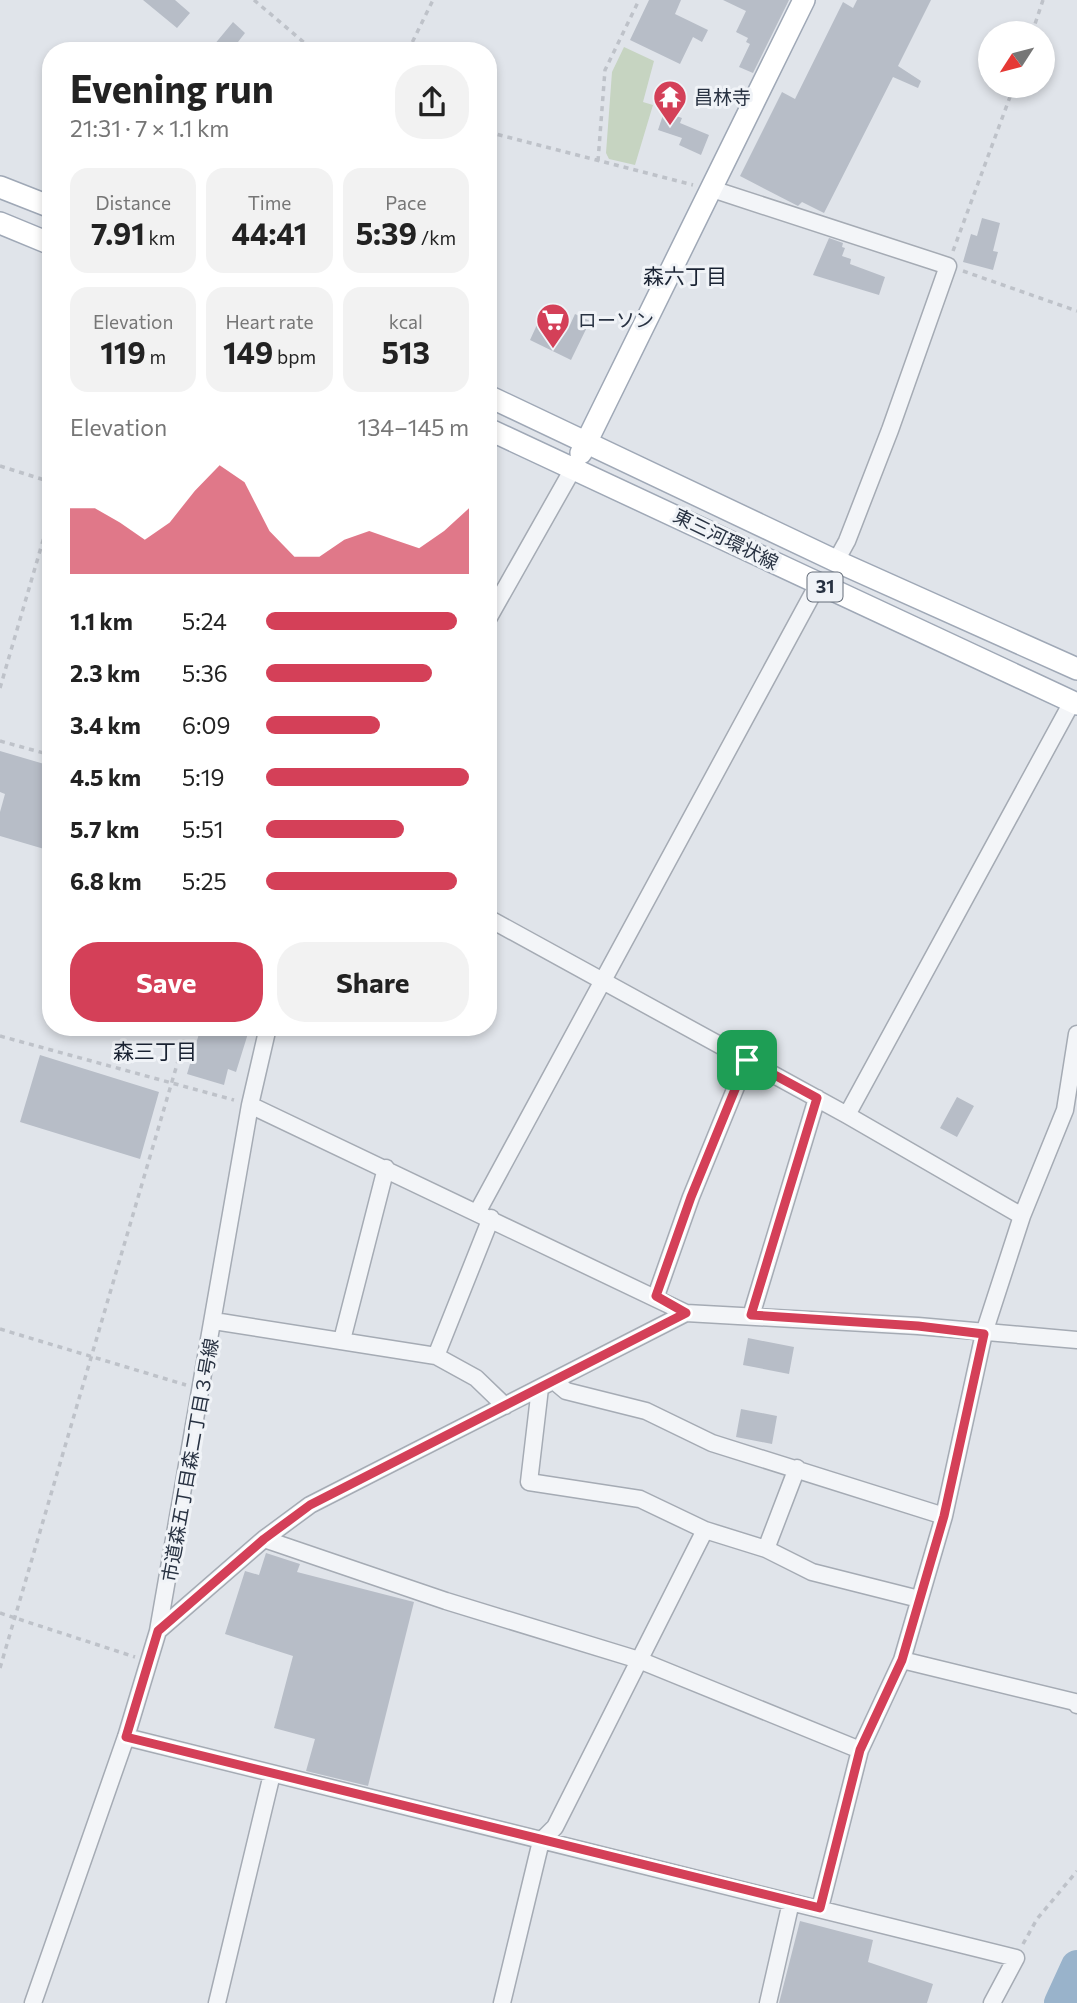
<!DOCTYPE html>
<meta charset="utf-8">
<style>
:root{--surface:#fff;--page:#f2f2f2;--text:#222;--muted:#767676;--accent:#d44058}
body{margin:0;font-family:Commissioner,"Noto Sans JP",sans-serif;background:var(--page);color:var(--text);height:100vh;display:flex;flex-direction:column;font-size:26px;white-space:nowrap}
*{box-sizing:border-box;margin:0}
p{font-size:23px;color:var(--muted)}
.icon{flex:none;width:38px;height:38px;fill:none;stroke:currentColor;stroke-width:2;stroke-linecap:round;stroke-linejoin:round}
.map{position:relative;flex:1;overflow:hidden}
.drawer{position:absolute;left:42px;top:42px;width:455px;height:994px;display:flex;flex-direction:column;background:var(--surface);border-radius:28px;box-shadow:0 4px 10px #0003}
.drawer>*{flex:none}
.needle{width:46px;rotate:234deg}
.tools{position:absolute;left:978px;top:21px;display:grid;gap:14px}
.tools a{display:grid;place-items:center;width:77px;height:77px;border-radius:50%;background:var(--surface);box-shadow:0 4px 10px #0003;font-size:35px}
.pin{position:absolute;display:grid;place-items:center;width:60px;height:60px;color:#fff;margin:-30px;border-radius:14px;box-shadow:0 4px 10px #0006}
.round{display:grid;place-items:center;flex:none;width:74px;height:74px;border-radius:28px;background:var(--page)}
.summary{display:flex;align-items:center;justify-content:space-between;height:119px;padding:0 28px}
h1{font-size:38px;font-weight:700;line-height:52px}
.metrics{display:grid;grid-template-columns:repeat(3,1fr);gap:10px;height:119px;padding:7px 28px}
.metrics div{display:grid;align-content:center;border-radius:18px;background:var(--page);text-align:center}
.metrics b{font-size:30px;font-weight:700}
.metrics small{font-size:19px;font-weight:400}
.metrics p{font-size:19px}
.chart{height:196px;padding:14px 28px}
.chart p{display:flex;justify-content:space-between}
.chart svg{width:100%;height:126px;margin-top:7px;fill:var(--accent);opacity:.7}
.primary-button{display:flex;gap:14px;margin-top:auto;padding:14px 28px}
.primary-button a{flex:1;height:80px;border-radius:28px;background:var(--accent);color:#fff;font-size:28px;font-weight:700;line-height:80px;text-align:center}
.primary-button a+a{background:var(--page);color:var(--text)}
ul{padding:0 28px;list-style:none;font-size:23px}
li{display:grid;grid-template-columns:112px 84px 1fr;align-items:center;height:52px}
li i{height:18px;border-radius:9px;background:var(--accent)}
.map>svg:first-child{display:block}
.green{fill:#c6d4c1}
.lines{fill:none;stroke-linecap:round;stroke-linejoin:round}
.river{stroke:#99b3cb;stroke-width:32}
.building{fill:#b7bdc7}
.minor-casing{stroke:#a5abb4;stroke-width:19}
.major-casing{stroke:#9fa8b6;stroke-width:24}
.path{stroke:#bec2c9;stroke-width:3.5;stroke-dasharray:5 5;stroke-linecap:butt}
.minor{stroke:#f3f5f8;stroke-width:16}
.major{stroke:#fff;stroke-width:21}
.route-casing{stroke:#fff;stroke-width:14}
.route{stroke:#d44058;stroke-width:9}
.labels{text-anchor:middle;stroke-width:6;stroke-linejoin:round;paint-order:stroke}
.shield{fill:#f0f3f7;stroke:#646c78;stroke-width:2}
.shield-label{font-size:18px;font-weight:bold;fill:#283242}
.poi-label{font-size:19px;fill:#283242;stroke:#f0f3f7;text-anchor:start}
.street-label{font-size:19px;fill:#283242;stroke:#f0f3f7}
.neighbourhood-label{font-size:21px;fill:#1a2333;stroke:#f0f3f7}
</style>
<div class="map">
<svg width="1077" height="2003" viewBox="0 0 1077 2003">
<rect width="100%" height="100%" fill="#e0e4ea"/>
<!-- green -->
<path class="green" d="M624 47 654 61 643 102 653 105 635 165 609 159 606 153 612 72Z"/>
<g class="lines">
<!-- river -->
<path class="river" d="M1060 2003 1077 1966"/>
</g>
<!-- building -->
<path class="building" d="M143 0H175L190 13 177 28Z
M649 0H681L675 14 708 30 702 42 693 37 680 64 630 40Z
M723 0H789L753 73 739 67 750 44 746 42 748 38 736 32 746 11Z
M857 0H931L898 66 921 81 918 88 893 77 824 213 802 202 798 206 740 176 782 92 795 99 843 2 853 8Z
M233 22 245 33 231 51H209Z
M664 112 682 118 680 123 709 135 701 155 679 145 682 138 658 130Z
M982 218 1000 223 993 251 998 252 993 270 963 262 971 234 977 236Z
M829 238 843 243 842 247 845 248 842 256 851 259 850 264 885 277 879 295 813 275Z
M549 314 570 325 575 314 590 321 571 360 530 340 541 316 547 319Z
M0 751 51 766V851L0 836V812L5 794 0 792Z
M201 1027H250L236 1072 228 1069 224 1085 187 1074Z
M40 1055 159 1092 140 1159 20 1122Z
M957 1097 974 1106 957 1137 940 1128Z
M748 1338 794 1347 789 1374 743 1365Z
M741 1409 777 1416 772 1444 736 1437Z
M266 1553 300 1564 297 1572 414 1602 368 1786 306 1771 315 1739 274 1728 293 1656 225 1634 245 1571 259 1575Z
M800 1921 873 1940 868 1962 933 1984 927 2003H779Z"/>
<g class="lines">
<!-- minor casing -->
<g class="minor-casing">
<path id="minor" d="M712 189 948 266 890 430 847 541 836 561
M488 619 574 467
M488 918 847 1115 1022 1216
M250 1105 686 1313 918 1326 1077 1340
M847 1115 1072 702
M478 1211 818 584
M656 1296 691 1197 747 1060
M751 1316 817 1098
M214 1321 436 1356 476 1378 505 1406
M342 1340 386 1168
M436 1356 491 1218
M554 1381 566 1391 646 1411 712 1443 944 1516
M540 1388 529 1482 640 1499 705 1530 766 1549 812 1572 919 1599
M264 1539 446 1601 639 1660 860 1750
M766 1549 797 1468
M158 1631 264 1539 310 1505 686 1313
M902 1660 1075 1702 1077 1705
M126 1737 1016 1958 992 2003
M820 1908 860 1750 902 1660 944 1516 984 1333 1022 1216 1065 1110 1077 1034
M33 2003 126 1737 158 1631 250 1105 268 1027
M217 2003 272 1774
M502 2003 541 1841 555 1827 705 1530
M768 2003 791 1902"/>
</g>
<!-- major casing -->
<g class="major-casing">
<path id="major" d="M0 187 51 207
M0 223 51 244
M488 396 836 561 1077 669
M488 429 1077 704
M581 453 804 0"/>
</g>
<!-- path -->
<path class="path" d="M254 0 314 51
M1032 33 1043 0
M408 51 433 0
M488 132 693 185
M598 161 605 70 639 0
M953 251 1014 86
M963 271 1077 311
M0 466 51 482
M0 688 51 513
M0 741 51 755
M0 1036 234 1100
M0 1329 186 1385
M0 1613 135 1657
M0 1668 188 1027
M1023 1944 1037 1919 1077 1871"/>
<!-- minor -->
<use href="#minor" class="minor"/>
<!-- major -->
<use href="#major" class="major"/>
</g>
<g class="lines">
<!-- route casing -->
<g class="route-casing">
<path id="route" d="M747 1060 817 1098 751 1315 918 1326 984 1334 944 1516 902 1660 860 1750 820 1908 126 1737 158 1631 264 1539 310 1505 686 1313 656 1296 691 1197Z"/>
</g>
<!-- route -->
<use href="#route" class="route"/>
</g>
<!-- icons -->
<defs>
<g id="temple-pin" transform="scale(1.75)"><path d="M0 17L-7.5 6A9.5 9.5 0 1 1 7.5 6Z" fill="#d44058" stroke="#f0f3f7"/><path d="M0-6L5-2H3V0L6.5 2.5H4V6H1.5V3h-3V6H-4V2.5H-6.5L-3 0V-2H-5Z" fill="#fff"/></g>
<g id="supermarket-pin" transform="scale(1.75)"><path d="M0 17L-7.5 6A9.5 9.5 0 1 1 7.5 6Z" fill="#d44058" stroke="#f0f3f7"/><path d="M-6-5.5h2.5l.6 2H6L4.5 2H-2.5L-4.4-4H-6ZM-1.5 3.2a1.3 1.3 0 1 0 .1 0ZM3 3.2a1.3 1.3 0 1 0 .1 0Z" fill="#fff"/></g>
</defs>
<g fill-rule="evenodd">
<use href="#temple-pin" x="670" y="97"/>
<use href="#supermarket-pin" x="553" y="320"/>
</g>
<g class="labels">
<!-- shield labels -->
<rect class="shield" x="807.5" y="572.5" width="35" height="29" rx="5"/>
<g class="shield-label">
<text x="825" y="593">31</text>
</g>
<!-- poi labels -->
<g class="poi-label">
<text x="694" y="104">昌林寺</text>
<text x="578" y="327">ローソン</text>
</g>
<!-- street labels -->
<g class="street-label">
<text transform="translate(726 539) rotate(26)" y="7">東三河環状線</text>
<text transform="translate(190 1460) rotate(-80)" y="7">市道森五丁目森二丁目３号線</text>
</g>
<!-- neighbourhood labels -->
<g class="neighbourhood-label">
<text x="685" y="284">森六丁目</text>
<text x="155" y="1059">森三丁目</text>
</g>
</g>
</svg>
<div class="tools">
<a><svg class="needle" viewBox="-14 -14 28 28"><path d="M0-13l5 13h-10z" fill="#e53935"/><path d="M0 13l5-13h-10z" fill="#767676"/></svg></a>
</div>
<div class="pin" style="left:747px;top:1060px;background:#1e9e55"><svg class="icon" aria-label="arrive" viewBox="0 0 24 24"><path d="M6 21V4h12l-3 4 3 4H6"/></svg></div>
<section class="drawer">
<div class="summary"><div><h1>Evening run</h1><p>21:31 · 7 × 1.1 km</p></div><a class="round"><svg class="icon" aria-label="share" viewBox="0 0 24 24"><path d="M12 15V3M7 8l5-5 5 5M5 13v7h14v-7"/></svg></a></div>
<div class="metrics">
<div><p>Distance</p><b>7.91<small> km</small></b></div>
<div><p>Time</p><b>44:41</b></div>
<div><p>Pace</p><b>5:39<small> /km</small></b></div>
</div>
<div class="metrics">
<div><p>Elevation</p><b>119<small> m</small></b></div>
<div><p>Heart rate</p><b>149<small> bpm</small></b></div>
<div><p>kcal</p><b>513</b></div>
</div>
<div class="chart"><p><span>Elevation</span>134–145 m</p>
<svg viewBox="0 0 160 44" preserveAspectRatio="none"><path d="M0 44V21L10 21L20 26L30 32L40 26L50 15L60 6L70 12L80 29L90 38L100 38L110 32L120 29L130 32L140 35L150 29L160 21V44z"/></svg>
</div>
<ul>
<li><b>1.1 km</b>5:24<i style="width:94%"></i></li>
<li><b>2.3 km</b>5:36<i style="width:82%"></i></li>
<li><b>3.4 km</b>6:09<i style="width:56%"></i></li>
<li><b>4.5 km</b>5:19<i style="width:100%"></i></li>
<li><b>5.7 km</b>5:51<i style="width:68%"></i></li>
<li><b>6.8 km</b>5:25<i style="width:94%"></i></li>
</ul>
<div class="primary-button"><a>Save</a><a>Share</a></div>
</section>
</div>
